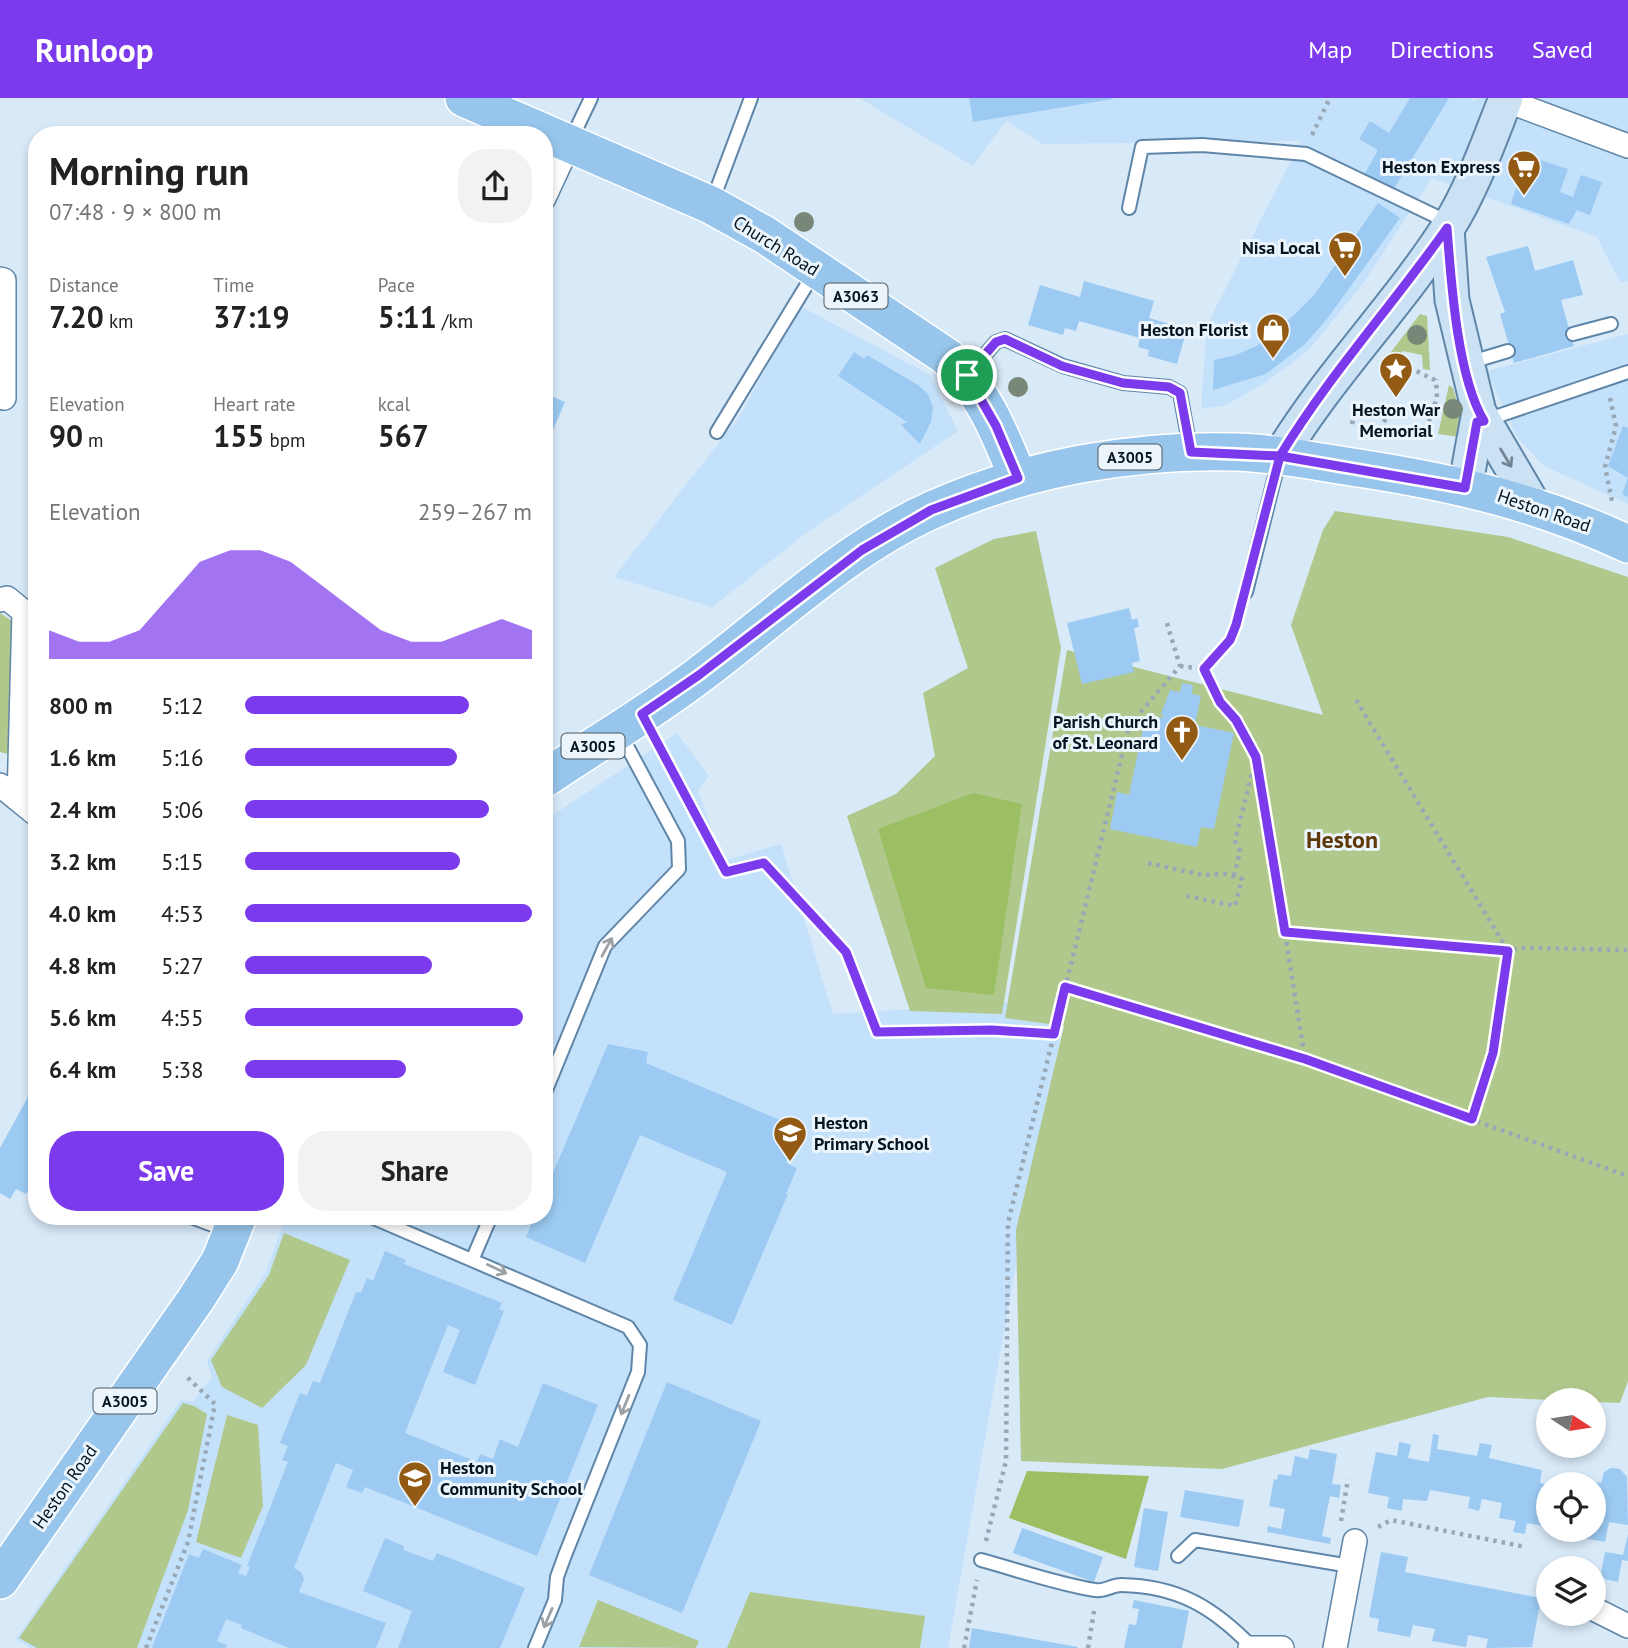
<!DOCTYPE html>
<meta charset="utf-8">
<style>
:root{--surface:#fff;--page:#f2f2f2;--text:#222;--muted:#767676;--accent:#7c3aed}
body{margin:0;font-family:"PT Sans",sans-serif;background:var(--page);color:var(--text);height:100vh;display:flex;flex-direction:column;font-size:26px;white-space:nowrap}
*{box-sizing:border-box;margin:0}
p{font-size:23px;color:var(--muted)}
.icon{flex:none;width:38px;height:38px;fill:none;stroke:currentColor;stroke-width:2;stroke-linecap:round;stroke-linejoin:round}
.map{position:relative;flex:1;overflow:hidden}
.panel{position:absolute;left:28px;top:28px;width:525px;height:1099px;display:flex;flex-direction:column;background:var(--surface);border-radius:28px;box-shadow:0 4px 10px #0003}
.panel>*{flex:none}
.needle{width:46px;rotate:102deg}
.tools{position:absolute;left:1536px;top:1290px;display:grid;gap:14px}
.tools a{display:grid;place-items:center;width:70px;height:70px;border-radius:50%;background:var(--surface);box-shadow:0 4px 10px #0003;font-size:35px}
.pin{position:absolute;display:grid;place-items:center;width:60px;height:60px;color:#fff;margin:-30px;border:4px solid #fff;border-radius:50%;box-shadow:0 2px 7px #0007}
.round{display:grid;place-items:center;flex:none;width:74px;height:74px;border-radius:28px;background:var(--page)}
.headline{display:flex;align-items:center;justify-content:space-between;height:119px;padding:0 21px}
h1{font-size:38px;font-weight:700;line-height:52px}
.stats{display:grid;grid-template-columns:repeat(3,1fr);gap:10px;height:119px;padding:7px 21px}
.stats div{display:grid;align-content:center}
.stats b{font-size:30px;font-weight:700}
.stats small{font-size:19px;font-weight:400}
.stats p{font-size:19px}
.chart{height:196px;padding:14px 21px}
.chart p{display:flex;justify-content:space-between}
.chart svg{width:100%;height:126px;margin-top:7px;fill:var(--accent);opacity:.7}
.cta{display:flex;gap:14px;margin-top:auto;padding:14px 21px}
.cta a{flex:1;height:80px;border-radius:28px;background:var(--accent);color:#fff;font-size:28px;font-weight:700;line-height:80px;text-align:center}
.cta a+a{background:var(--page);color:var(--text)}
ul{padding:0 21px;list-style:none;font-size:23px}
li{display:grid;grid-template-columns:112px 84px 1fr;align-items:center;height:52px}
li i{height:18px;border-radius:9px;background:var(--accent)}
header{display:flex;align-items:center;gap:42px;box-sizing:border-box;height:98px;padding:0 35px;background:var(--accent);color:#fff}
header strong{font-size:33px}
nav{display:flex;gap:38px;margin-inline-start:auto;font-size:24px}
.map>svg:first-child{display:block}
.built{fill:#c4e1fb}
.green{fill:#b0c88c}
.forest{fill:#9dbf64}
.building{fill:#9ccaf2}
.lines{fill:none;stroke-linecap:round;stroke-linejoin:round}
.lane-casing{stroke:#5f86a8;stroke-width:16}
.street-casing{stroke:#5f86a8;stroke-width:26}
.secondary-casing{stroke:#5f86a8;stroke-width:37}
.primary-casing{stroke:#fff;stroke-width:40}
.path{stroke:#98a8b7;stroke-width:4.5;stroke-dasharray:3.5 5;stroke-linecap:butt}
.lane{stroke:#fff;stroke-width:12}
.street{stroke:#fff;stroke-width:23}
.secondary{stroke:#cbe2f5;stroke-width:33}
.primary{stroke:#97c5eb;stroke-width:37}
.tree{fill:#788778}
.oneway{stroke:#728596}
.oneway2{stroke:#9ba1a6}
.route-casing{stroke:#fff;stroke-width:14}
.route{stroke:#7c3aed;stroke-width:9}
.labels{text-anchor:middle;stroke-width:6;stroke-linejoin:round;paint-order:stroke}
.shield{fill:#ecf5fc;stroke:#4a5863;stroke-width:2}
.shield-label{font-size:16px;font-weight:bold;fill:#051421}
.poi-label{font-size:18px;font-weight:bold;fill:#051421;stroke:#ecf5fc;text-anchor:end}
.street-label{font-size:18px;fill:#051421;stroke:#ecf5fc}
.district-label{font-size:24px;font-weight:bold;fill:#5f3908;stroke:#ecf5fc}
</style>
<header>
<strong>Runloop</strong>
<nav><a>Map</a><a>Directions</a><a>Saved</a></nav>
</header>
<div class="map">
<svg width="1628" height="1550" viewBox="0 0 1628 1550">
<rect width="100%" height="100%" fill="#d8e9f8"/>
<!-- built -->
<path class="built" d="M859 0H1470L1475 3 1477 0H1628V183L1620 184 1597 139 1432 80 1364 184 1310 251 1265 285 1226 307 1201 311 1207 227 1301 43 1043 46 1006 23 973 68Z
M800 208 930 277 958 333 809 433 712 509 614 479 739 319Z
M1628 236V406L1544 368 1517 339 1487 273Z
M677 635 709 678 698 693 723 763 781 746 833 916 995 906 1068 897 1012 1188 948 1550H30L16 1541 181 1302 193 1304 212 1279 207 1263 266 1174 286 1118H544V723Z"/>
<!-- green -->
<path class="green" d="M1420 216 1427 218 1430 272 1423 271 1422 257 1403 253 1394 264 1385 262Z
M1449 287 1453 290 1463 324 1461 339 1438 336Z
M1335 413 1508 439 1628 479V1283L1620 1305 1488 1299 1222 1371 1021 1363 1016 1132 1064 928 1005 920 1067 552 1323 617 1291 527 1323 432Z
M1036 433 1061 550 1002 916 910 913 847 718 896 696 935 658 923 595 968 570 935 470 994 441Z
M0 515 12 523 16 533 12 657 0 654Z
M284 1135 350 1162 306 1267 262 1310 222 1289 211 1262 269 1177Z
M183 1305 194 1308 207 1316 188 1412 137 1550H37L19 1540Z
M227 1317 258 1327 263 1408 241 1460 196 1444Z
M750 1494 925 1518 920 1550H727Z
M598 1502 699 1543 696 1550 579 1549Z"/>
<!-- forest -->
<path class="forest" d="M973 695 1022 706 994 897 926 890 878 731Z
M1027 1373 1149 1378 1126 1461 1009 1420Z"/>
<!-- building -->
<path class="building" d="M969 0H1113V1L973 24Z
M1410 0H1449L1392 94 1364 77 1378 52 1359 41 1370 23 1389 35Z
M1534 60 1568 71 1560 94 1573 99 1581 77 1602 84 1590 117 1577 112 1569 126 1511 106 1525 63Z
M1378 105 1400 120 1327 221 1305 246 1266 276 1213 292 1214 262 1236 257 1258 247 1294 217 1315 196Z
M1528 148 1535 173 1573 162 1583 197 1561 202 1574 248 1514 265 1500 216 1505 214 1486 159Z
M1084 183 1154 203 1149 220 1187 231 1177 266 1148 258 1149 252 1138 249 1140 240 1079 223 1076 233 1065 230 1063 237 1028 227 1040 187 1080 199Z
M854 254 864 261 867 257 918 287 928 296 933 310 931 324 920 346 901 327 907 324 838 278Z
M544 295 565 304 550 339 544 337Z
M1623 328 1628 330V380L1608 368Z
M1628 380V399L1622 396Z
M1129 510 1132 522 1137 520 1139 529 1134 530 1140 563 1132 565 1134 574 1082 586 1067 525Z
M1230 529 1239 532 1236 540 1227 537Z
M1182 585 1193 587 1192 596 1201 598 1195 627 1234 635 1214 731 1201 729 1197 749 1110 731 1117 694 1129 697 1146 616 1164 620 1161 616 1170 592 1180 594Z
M608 946 648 954 646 965 801 1031 786 1065 797 1070 786 1096H788L732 1227 673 1202 727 1074 640 1037 585 1165 526 1139 535 1118H544V1096Z
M35 986 37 1079 26 1096 16 1091 10 1101 0 1095V1050Z
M385 1153 406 1162 404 1166 502 1205 499 1211 504 1213 475 1287 443 1274 460 1232 448 1227 405 1335 477 1364 480 1356 493 1361 500 1341 518 1349 543 1285 598 1307 537 1458 365 1389 362 1395 346 1389 353 1372 336 1365 294 1470 301 1474 304 1481 299 1494 386 1525 376 1550H289L241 1530 242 1527 226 1521 217 1543 227 1547 225 1550H152L189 1456 199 1460 203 1451 242 1467 238 1475 246 1478 250 1469 247 1468 288 1364 282 1362 288 1348 280 1345 300 1295 307 1298 313 1283 320 1285 356 1194 361 1195 367 1180 373 1183Z
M667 1284 761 1323 682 1515 589 1477Z
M1433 1336 1439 1337 1437 1351 1477 1358 1480 1345 1492 1347 1489 1360 1542 1372 1540 1385 1549 1387V1429L1527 1425 1525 1436 1513 1434 1516 1423 1499 1420 1502 1405 1482 1401 1479 1413 1468 1410 1470 1399 1430 1392 1427 1403 1403 1401 1402 1413 1387 1410 1389 1399 1368 1395 1376 1354 1397 1358 1399 1344 1405 1345 1411 1347 1408 1360 1429 1364Z
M1310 1351 1337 1356 1332 1386 1341 1387 1340 1394 1339 1400 1330 1398 1322 1438 1331 1440 1330 1446 1267 1434 1268 1428 1281 1431 1285 1411 1269 1408 1274 1381 1277 1382 1278 1376 1291 1378 1295 1358 1308 1361Z
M1611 1370 1620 1371 1627 1379 1628 1427 1609 1424 1605 1444 1574 1438 1575 1432H1594V1386H1584V1382L1601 1385 1604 1374Z
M1185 1392 1244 1402 1239 1429 1180 1419Z
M1144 1410 1168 1414 1158 1473 1134 1469Z
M1022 1430 1103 1459 1094 1484 1013 1455Z
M1628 1436V1463L1622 1462 1618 1484 1600 1480 1605 1454 1623 1457Z
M385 1440 404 1448 403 1452 433 1463 437 1455 525 1490 500 1550H398L412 1513 363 1493Z
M1381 1454 1408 1459 1405 1474 1541 1500 1532 1549 1486 1550 1488 1541 1468 1537 1466 1549 1432 1543 1435 1531 1413 1527 1410 1539 1377 1533 1379 1521 1369 1519Z
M1134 1502 1189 1513 1182 1550H1124L1129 1526 1136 1527 1139 1511 1132 1510Z
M972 1530 1078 1549 1077 1550H969Z"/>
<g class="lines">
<!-- lane casing -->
<g class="lane-casing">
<path id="lane" d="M570 44 591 0
M712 104 751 0
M1129 110 1142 49 1202 47 1306 56 1450 125
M1573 236 1611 226
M1468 265 1508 253
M968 276 996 244 1005 241 1063 268 1123 285 1169 289 1180 295 1190 350
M1486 322 1628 274
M717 334 814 175
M1246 494 1279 362
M544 997 605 848 679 771 678 743 621 637
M369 1118 628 1229 640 1247 638 1274 565 1457 557 1479 555 1502 535 1550
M191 1119 229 1133
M473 1160 491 1118
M1178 1458 1195 1442 1350 1468
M981 1462C1018 1472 1057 1486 1095 1492 1104 1494 1112 1487 1121 1487 1178 1488 1213 1509 1252 1549"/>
</g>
<!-- street casing -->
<g class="street-casing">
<path id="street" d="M1505 2 1628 48
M544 100 570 44
M0 181 4 182V300
M0 502 7 500 24 514 19 702
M0 687 37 717
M1594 1511 1628 1528
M1250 1550H1282
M1335 1550 1355 1443"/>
</g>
<!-- secondary casing -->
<g class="secondary-casing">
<path id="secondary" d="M1447 130 1452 202 1479 314 1533 406
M1280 358C1329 277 1396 210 1447 131 1472 92 1489 43 1506 0
M1465 390 1479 314"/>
</g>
<!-- primary casing -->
<g class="primary-casing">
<path id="primary" d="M464 0 711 107 765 137 947 259C983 292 1000 336 1018 380
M544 681C597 645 653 613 703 574 776 519 847 450 932 412 1025 370 1133 351 1235 354 1278 355 1322 365 1365 371 1460 386 1540 405 1628 446
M0 1482 196 1201 220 1163 238 1118"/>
</g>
<!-- path -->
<path class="path" d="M1312 37 1330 0
M1383 269 1416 273 1435 282
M1610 300 1616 328 1605 369 1612 403
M1352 326 1358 303
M1379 331 1395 307
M1423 339 1437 300 1436 281
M1180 568 1204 571C1219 602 1240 628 1257 659L1305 961
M1204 571 1230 542 1240 514
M1356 602 1508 853 1493 955 1472 1021
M657 644 726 774 764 765 846 854 877 934 992 932 1054 936
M1148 765 1203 777 1225 776 1242 781 1235 808 1187 798
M1234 778 1240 753 1235 743 1255 663
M1285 834 1498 854 1523 850 1628 852
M1065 889 1305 961 1628 1078
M1341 1423 1348 1381
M1378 1429 1391 1422 1526 1449
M986 1443 1006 1363 1008 1125 1129 628 1180 568 1166 522
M146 1550 188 1444 215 1306 185 1277
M964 1550 977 1482
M1088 1550 1094 1513"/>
<!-- lane -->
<use href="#lane" class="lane"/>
<!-- street -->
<use href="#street" class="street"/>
<!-- secondary -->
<use href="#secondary" class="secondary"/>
<!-- primary -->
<use href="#primary" class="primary"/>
</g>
<!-- trees -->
<g class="tree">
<circle cx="804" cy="124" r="10"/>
<circle cx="1417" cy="237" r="10"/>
<circle cx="1018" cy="289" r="10"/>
<circle cx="1453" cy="311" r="10"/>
</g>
<!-- one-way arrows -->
<defs><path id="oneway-shaft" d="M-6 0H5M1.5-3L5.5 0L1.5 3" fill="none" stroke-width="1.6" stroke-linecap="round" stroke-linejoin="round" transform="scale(1.75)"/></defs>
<use class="oneway" href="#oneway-shaft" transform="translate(1506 360) rotate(59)"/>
<g class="oneway2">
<use href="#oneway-shaft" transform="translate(607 849) rotate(-61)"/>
<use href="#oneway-shaft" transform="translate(497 1171) rotate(25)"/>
<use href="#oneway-shaft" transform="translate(625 1307) rotate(112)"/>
<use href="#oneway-shaft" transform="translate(548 1520) rotate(113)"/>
</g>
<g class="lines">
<!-- route casing -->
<g class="route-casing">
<path id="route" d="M967 277 996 328 1018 380 931 412 862 452 699 577 642 616 726 774 764 765 846 854 877 934 992 932 1054 936 1065 889 1305 961 1472 1021 1493 955 1508 853 1285 834 1256 659 1236 622 1220 604 1204 571 1230 542 1236 527 1280 358 1465 390 1477 324 1484 323C1457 278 1451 182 1447 130 1393 207 1329 277 1280 358L1191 354 1180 295 1169 289 1123 285 1062 268 1005 241 996 244 967 277"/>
</g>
<!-- route -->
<use href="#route" class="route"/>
</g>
<!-- icons -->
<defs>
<g id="supermarket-pin" transform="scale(1.75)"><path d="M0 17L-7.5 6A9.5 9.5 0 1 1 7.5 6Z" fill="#925a13" stroke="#ecf5fc"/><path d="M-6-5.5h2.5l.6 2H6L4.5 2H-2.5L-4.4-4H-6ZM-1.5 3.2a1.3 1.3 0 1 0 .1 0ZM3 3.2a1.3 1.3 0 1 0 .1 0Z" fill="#fff"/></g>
<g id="shop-pin" transform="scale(1.75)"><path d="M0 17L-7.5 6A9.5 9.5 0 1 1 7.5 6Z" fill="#925a13" stroke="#ecf5fc"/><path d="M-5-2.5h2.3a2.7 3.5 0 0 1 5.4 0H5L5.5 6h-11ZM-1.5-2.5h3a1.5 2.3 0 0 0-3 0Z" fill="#fff"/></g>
<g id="sight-pin" transform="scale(1.75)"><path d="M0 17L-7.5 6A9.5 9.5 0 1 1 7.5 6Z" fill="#925a13" stroke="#ecf5fc"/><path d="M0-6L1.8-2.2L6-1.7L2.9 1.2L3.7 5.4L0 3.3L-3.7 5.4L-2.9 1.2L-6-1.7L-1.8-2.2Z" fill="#fff"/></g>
<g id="church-pin" transform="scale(1.75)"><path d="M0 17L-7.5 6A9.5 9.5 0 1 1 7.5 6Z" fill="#925a13" stroke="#ecf5fc"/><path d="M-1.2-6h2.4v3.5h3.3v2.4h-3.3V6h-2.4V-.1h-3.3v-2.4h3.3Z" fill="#fff"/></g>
<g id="school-pin" transform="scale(1.75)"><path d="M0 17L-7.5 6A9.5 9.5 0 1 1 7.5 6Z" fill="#925a13" stroke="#ecf5fc"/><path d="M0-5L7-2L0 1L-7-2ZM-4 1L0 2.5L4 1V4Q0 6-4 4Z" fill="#fff"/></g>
</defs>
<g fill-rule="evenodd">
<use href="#supermarket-pin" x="1524" y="69"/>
<use href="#supermarket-pin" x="1345" y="150"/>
<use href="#shop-pin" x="1273" y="232"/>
<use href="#sight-pin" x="1396" y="271"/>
<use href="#church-pin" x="1182" y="634"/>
<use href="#school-pin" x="790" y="1035"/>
<use href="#school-pin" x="415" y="1380"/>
</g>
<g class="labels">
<!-- shield labels -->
<g class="shield">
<rect x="824.5" y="185.5" width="63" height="25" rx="5"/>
<rect x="1098.5" y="346.5" width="63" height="25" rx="5"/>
<rect x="561.5" y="635.5" width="63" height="25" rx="5"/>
<rect x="93.5" y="1290.5" width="63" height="25" rx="5"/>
</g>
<g class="shield-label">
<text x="856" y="204">A3063</text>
<text x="1130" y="365">A3005</text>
<text x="593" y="654">A3005</text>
<text x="125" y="1309">A3005</text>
</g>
<!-- poi labels -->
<g class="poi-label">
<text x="1500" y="75">Heston Express</text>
<text x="1320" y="156">Nisa Local</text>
<text x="1248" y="238">Heston Florist</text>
<text x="1396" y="318" text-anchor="middle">Heston War<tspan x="1396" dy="21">Memorial</tspan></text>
<text x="1158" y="630">Parish Church<tspan x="1158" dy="21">of St. Leonard</tspan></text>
<text x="814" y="1031" text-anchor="start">Heston<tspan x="814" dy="21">Primary School</tspan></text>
<text x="440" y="1376" text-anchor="start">Heston<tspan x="440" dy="21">Community School</tspan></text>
</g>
<!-- street labels -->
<g class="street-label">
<text transform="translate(776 148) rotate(32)" y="6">Church Road</text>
<text transform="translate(1544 413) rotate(19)" y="6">Heston Road</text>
<text transform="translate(65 1389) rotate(-55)" y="6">Heston Road</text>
</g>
<!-- district labels -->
<g class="district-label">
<text x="1342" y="750">Heston</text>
</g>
</g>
</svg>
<div class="tools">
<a><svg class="needle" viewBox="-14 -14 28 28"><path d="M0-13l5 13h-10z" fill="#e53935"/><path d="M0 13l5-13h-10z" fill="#767676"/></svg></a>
<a><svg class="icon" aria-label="locate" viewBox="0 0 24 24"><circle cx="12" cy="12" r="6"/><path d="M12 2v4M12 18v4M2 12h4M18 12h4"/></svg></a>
<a><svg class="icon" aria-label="layers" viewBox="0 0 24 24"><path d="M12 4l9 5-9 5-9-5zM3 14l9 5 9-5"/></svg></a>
</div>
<div class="pin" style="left:967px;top:277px;background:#1e9e55"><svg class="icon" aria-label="arrive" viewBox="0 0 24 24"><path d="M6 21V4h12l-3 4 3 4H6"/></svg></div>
<section class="panel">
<div class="headline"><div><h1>Morning run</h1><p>07:48 · 9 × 800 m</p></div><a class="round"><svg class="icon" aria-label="share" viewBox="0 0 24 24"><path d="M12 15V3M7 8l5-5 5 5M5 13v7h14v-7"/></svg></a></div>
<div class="stats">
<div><p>Distance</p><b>7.20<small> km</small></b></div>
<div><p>Time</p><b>37:19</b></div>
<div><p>Pace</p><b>5:11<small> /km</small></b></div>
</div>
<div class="stats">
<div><p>Elevation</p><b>90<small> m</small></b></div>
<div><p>Heart rate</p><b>155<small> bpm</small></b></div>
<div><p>kcal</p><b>567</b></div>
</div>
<div class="chart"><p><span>Elevation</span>259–267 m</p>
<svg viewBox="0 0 160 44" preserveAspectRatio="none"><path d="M0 44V34L10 38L20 38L30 34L40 22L50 10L60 6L70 6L80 10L90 18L100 26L110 34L120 38L130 38L140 34L150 30L160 34V44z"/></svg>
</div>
<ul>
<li><b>800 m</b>5:12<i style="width:78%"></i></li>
<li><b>1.6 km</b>5:16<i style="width:74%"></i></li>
<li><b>2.4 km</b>5:06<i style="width:85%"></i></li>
<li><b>3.2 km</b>5:15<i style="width:75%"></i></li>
<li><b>4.0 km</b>4:53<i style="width:100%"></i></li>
<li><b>4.8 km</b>5:27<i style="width:65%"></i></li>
<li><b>5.6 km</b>4:55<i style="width:97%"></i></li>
<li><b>6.4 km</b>5:38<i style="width:56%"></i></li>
</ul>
<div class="cta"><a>Save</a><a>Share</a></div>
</section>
</div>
